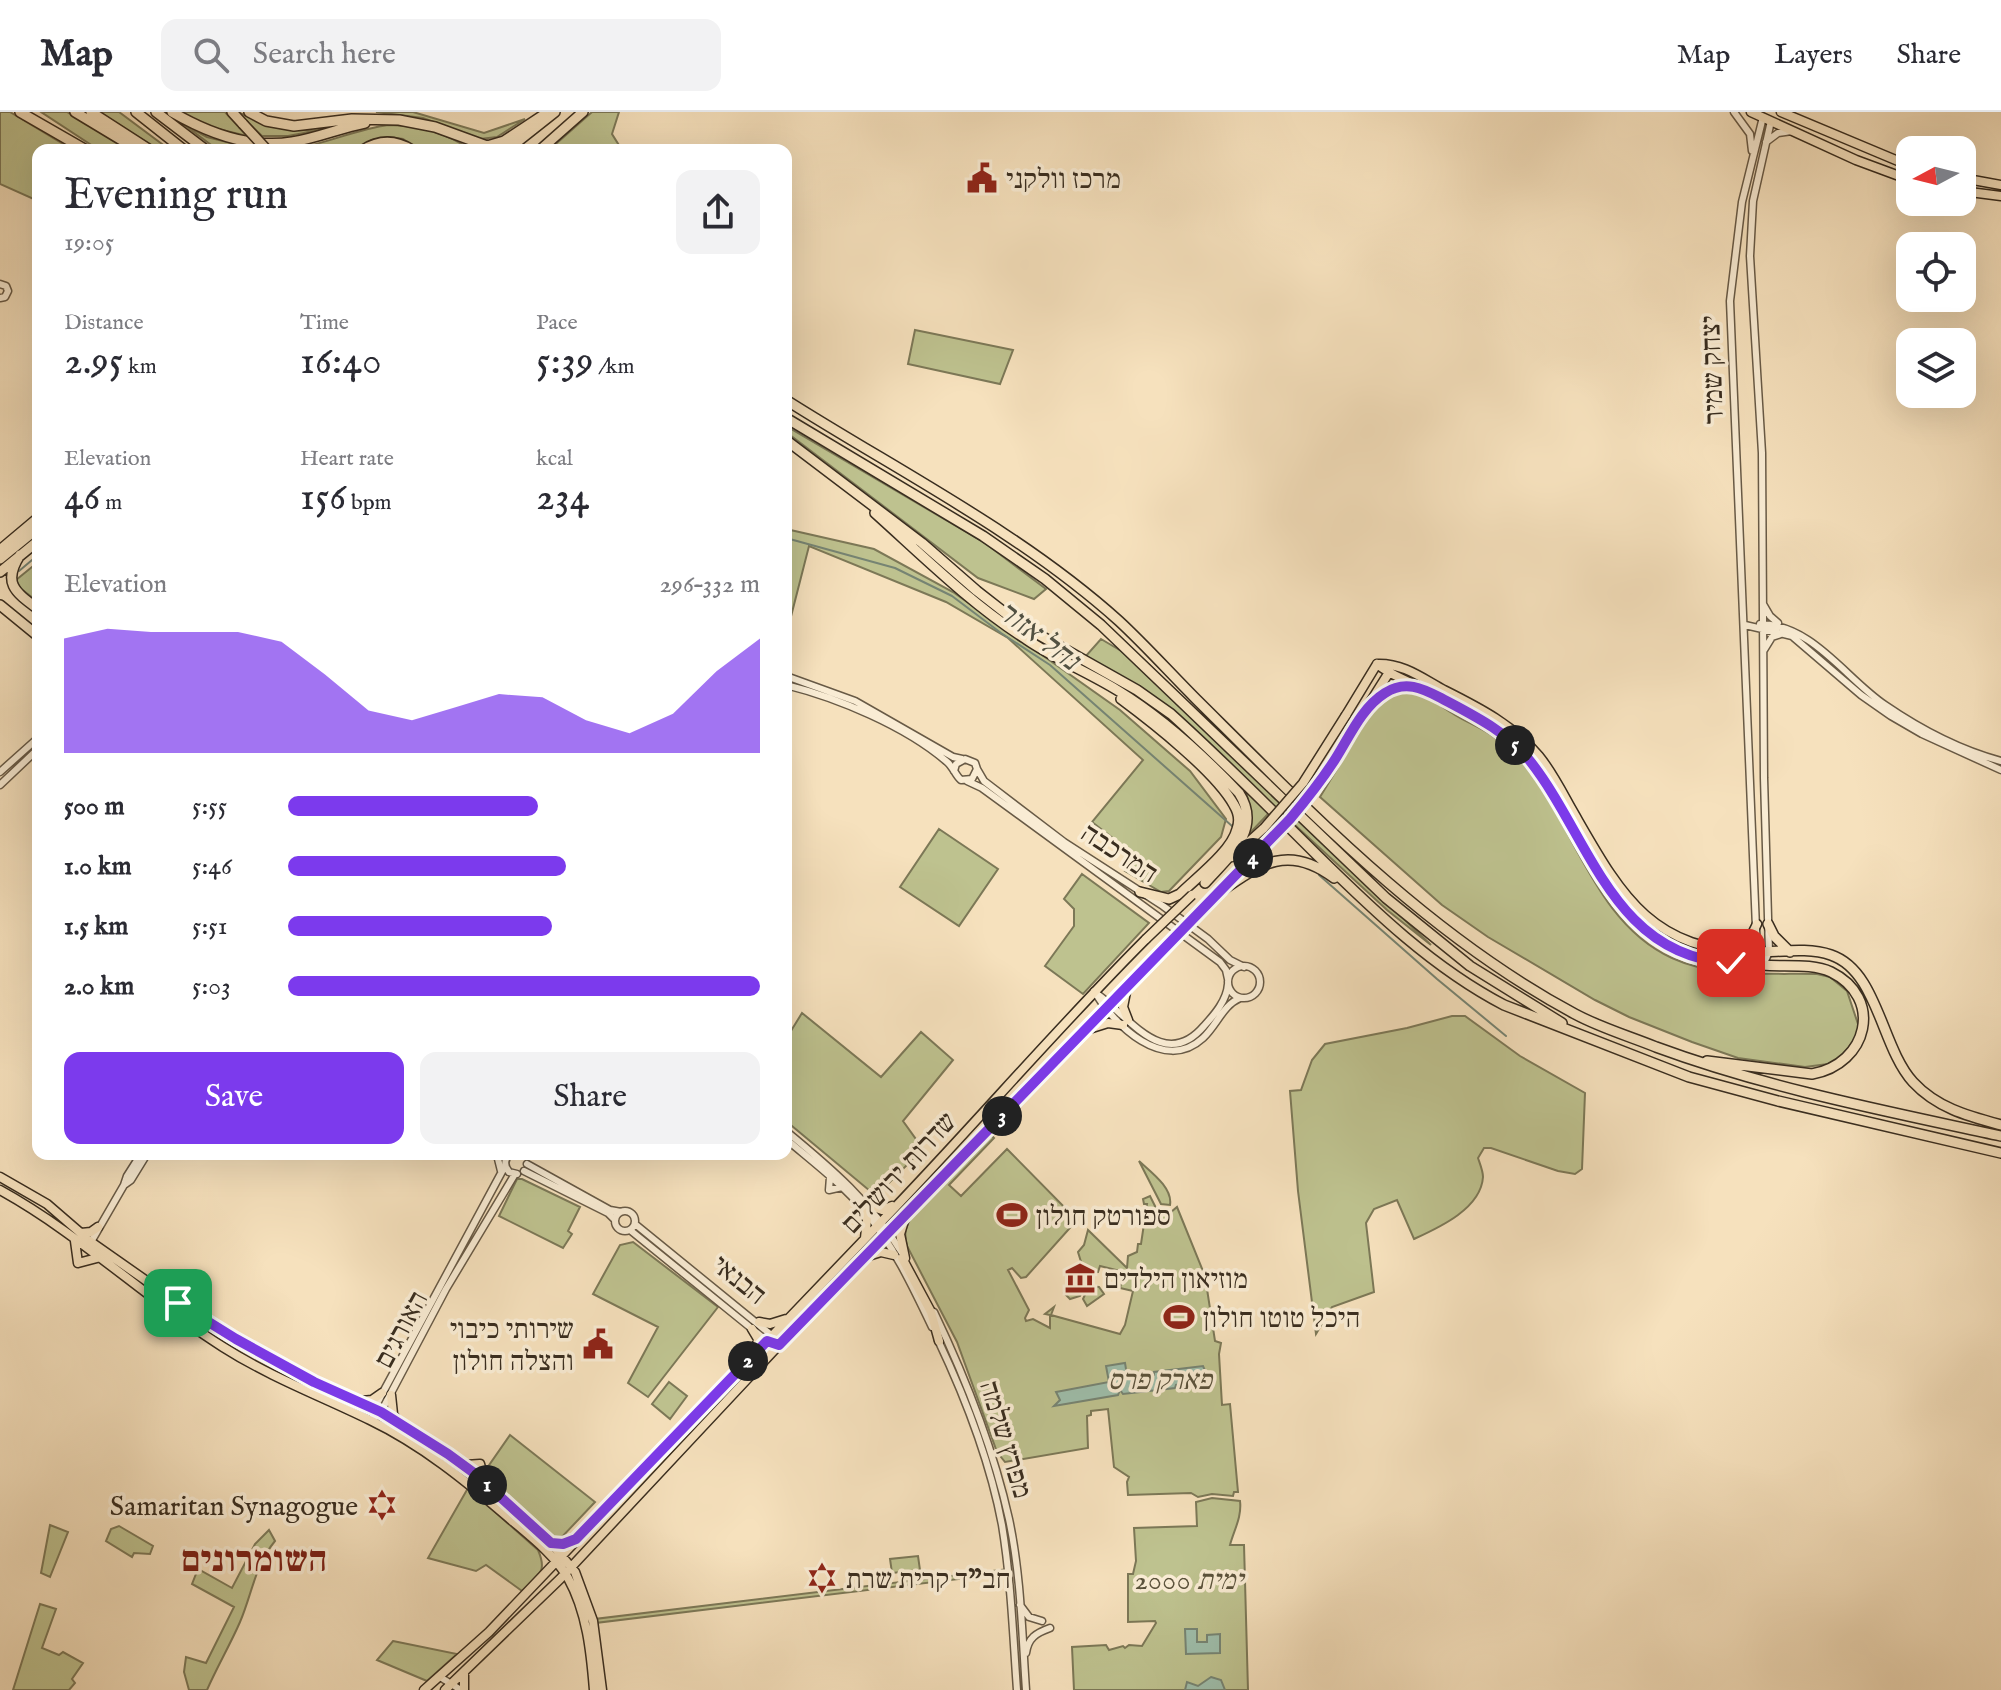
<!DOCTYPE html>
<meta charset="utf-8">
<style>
:root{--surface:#fff;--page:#f2f2f3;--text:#2b2b33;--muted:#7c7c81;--line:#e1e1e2;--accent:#7c3aed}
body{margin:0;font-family:"IM FELL English","Frank Ruhl Libre",serif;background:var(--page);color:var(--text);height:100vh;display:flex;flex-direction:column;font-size:30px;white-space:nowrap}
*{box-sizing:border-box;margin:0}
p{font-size:26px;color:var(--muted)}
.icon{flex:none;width:44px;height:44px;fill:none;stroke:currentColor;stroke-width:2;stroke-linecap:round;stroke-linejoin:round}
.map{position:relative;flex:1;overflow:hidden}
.sheet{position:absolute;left:32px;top:32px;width:760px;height:1016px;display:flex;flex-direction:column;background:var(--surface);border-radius:16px;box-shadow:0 8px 32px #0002}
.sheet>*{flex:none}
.needle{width:52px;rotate:263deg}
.controls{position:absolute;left:1896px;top:24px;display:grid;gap:16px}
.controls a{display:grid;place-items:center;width:80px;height:80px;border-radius:16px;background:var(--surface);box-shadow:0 8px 32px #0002;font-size:40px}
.pin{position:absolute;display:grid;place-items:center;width:68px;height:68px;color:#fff;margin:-34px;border-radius:16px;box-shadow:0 4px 12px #0006}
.km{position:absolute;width:40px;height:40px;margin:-20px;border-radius:50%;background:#222;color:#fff;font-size:22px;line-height:40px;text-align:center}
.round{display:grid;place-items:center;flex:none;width:84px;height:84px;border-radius:16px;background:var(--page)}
.overview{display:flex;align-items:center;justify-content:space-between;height:136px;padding:0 32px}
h1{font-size:44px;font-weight:600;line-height:60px}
.metrics{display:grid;grid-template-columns:repeat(3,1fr);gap:12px;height:136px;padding:8px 32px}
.metrics div{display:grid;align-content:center}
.metrics b{font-size:40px;font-weight:600}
.metrics small{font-size:22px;font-weight:400}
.metrics p{font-size:22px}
.chart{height:224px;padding:16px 32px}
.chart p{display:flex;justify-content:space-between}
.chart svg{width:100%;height:144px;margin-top:8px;fill:var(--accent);opacity:.7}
.button{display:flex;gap:16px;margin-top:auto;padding:16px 32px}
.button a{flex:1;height:92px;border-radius:16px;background:var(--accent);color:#fff;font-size:32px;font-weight:600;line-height:92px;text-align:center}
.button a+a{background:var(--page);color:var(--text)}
ul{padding:0 32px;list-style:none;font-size:26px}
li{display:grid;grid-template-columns:128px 96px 1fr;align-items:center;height:60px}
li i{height:20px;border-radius:10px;background:var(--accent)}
header{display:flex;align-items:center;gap:48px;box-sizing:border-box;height:112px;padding:0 40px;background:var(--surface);border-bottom:2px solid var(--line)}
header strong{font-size:38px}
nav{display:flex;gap:44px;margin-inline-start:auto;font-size:28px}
.search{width:560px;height:72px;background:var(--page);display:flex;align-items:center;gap:20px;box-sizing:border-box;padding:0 28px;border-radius:16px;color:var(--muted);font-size:30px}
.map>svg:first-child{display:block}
.green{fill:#bec28f;stroke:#7c7857;stroke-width:2}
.water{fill:#9ebeab;stroke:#768473;stroke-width:2}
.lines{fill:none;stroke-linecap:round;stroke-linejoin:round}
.stream{stroke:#768473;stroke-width:2}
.major-tunnel{stroke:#d0bd9d;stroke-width:8;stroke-dasharray:8 4;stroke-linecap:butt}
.minor-casing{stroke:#685a46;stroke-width:9}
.major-casing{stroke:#392d1f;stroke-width:11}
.highway-casing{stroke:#392d1f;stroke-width:12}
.minor{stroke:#f9ecd4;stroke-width:6}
.major{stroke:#f6e1bd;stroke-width:8}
.highway{stroke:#f6e1bd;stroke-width:9}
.major-bridge-casing{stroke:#392d1f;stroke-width:11;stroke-linecap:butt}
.highway-bridge-casing{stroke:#392d1f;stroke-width:12;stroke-linecap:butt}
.major-bridge{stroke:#f6e1bd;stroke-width:8}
.highway-bridge{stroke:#f6e1bd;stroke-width:9}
.route-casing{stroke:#fff;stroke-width:16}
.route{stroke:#7c3aed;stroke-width:10}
.labels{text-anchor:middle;stroke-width:7;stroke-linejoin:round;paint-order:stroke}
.poi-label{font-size:28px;fill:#392d1f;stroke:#f9ecd4;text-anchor:start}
.street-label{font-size:28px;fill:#392d1f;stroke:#f9ecd4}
.park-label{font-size:28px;font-style:italic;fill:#5a523b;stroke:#f9ecd4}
.water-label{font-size:30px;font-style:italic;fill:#525142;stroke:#f9ecd4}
.district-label{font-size:36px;font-weight:bold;fill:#7a1f14;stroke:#f9ecd4}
</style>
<header>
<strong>Map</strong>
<div class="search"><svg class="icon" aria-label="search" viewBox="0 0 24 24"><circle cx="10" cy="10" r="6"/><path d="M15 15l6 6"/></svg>Search here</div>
<nav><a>Map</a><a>Layers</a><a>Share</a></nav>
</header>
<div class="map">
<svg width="2001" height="1578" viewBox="0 0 2001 1578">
<rect width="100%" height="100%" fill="#f6e1bd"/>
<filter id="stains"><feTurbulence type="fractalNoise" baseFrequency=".0025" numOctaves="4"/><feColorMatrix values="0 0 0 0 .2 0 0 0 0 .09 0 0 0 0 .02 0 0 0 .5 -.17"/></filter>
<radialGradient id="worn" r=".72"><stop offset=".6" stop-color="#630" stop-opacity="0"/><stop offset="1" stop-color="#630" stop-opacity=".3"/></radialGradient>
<!-- green -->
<path class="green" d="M0 0H10L73 38H38V89L0 72Z
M41 0H67L130 38H99Z
M99 0H119L170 38H159Z
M180 0H225L247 24 206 14Z
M237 0C273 14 279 20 320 18L288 24H262Z
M376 0H413L484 21 525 7 497 25 480 27 423 6Z
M592 0H619L612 22 622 38H549Z
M183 12 207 25 259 38H218Z
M388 13C418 13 447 21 471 38H419L403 27 389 25 371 28 356 38H278C316 37 351 18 388 13Z
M915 218 1013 238 1000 272 908 252Z
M786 314 985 431 1046 477 1034 487 978 466 786 320Z
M786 417 874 437 953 480 1120 598 1190 659 1226 707 1221 725 1169 779 1161 780 1125 759 1136 744 1092 710 1143 648 1008 526 946 490 809 434 786 524Z
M38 450V490L20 476 16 468Z
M1101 527 1123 540 1142 557 1431 833 1387 798 1167 595 1085 545Z
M1415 579C1429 584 1439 593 1452 601 1465 610 1481 615 1494 625 1514 639 1531 659 1543 679 1581 737 1604 815 1672 846 1715 866 1771 861 1817 862L1830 865 1847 879 1859 915 1855 927 1840 946 1828 952 1805 955 1738 946 1692 930 1629 905 1595 888 1488 825 1442 793 1320 685 1375 594 1389 582Z
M1246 678 1269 701 1249 722 1251 706Z
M939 717 998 757 959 814 900 775Z
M1082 762 1149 811 1083 882 1045 854 1074 814V797L1064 787Z
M802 901 881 965 921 920 953 948 903 1009 923 1037 876 1084 786 1009V927Z
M1452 904H1465L1520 944 1585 981 1582 1057 1575 1062 1558 1059 1491 1036H1484L1478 1046C1480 1052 1483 1059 1483 1065 1481 1097 1438 1116 1414 1127L1397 1088 1374 1097 1366 1111 1374 1180 1332 1195 1316 1222 1298 1079 1290 979 1301 978 1312 948 1325 932 1407 916Z
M992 1024 994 1026 949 1073 961 1084 1007 1037 1077 1108 1026 1165 1021 1166 1012 1156 1008 1158 1029 1198 1025 1206 1026 1209 1033 1207 1050 1216V1203L1045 1202 1054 1195 1051 1203 1120 1222 1125 1213 1133 1179 1120 1176 1124 1160 1100 1154 1098 1160 1089 1161 1082 1153 1078 1140 1084 1133 1088 1118 1127 1156 1128 1144 1137 1140 1138 1132H1141L1147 1092H1144L1143 1087 1150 1084 1156 1096 1163 1102 1171 1100 1177 1095 1205 1164 1215 1229 1221 1231 1219 1242 1222 1293 1230 1292 1238 1380H1234L1233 1384 1212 1382 1198 1385 1191 1381 1128 1383 1127 1370 1129 1365 1114 1355 1108 1297 1091 1299V1303L1087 1304 1088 1336 1005 1350 997 1340 957 1230 907 1134C904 1122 905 1116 911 1106Z
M1139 1049C1151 1060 1173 1076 1170 1093L1161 1092Z
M517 1067H522L580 1095 568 1119 572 1122 563 1136 499 1104Z
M633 1130 718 1195 648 1285 628 1271 658 1215 593 1182 620 1133Z
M1082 1157 1089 1172 1084 1175 1080 1184 1070 1187 1064 1181Z
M1089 1174 1099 1175 1104 1182 1087 1194 1083 1187Z
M669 1270 687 1284 670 1307 652 1292Z
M510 1323 595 1390 560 1427 550 1425 488 1371 485 1359Z
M468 1376 538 1438C548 1461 538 1463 522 1479L486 1453 476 1459 428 1446Z
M1212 1386 1240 1389C1242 1405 1234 1418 1230 1433H1244L1248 1578H1074L1072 1535 1106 1533 1109 1538 1123 1534 1125 1536 1129 1533 1142 1534 1156 1511 1155 1509 1128 1510V1462H1133L1136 1449 1134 1416 1197 1414 1196 1390Z
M50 1413 68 1420 50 1465 41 1461Z
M119 1414 153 1434 150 1442 134 1441 132 1445 106 1429 111 1417Z
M269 1418 275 1429C255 1453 252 1482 240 1510 230 1533 217 1555 207 1578H189L184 1560 186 1545 206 1551 234 1495 192 1472 198 1457 232 1476 255 1432Z
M918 1444 920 1458 892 1461 890 1447Z
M1008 1457 1009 1461 595 1511V1507Z
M40 1492 56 1497 42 1536 59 1543 63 1540 83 1551 72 1567 75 1571 69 1578H13Z
M393 1529 457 1542 427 1569 377 1548Z"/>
<!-- water -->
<path class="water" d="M1125 1251 1126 1257 1133 1266 1154 1263V1260L1203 1254 1207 1263 1205 1268 1176 1273 1175 1276 1123 1282 1120 1278 1118 1283 1054 1294 1060 1288 1056 1280 1109 1270 1106 1254Z
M1185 1517H1197V1530H1207V1523L1220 1522V1541L1186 1542Z
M1211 1565 1221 1568 1225 1578H1185L1187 1570 1198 1574Z"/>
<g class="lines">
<!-- stream -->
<path class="stream" d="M786 426 895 456 952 484 1001 521 1050 553 1232 714
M19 459 38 443
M1319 763 1437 867 1506 924"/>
<!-- major-tunnel -->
<path class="major-tunnel" d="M899 1136C895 1119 895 1102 906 1088"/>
<!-- minor casing -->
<g class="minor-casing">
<path id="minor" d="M1734 0 1750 22 1752 39
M1763 5 1742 90 1730 189 1757 840 1763 853
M1766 30 1778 21 1792 19
M0 172 6 174 8 179 5 185 0 186
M1763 492 1770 504 1778 511
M1760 512C1813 513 1845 566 1885 593 1920 617 1960 638 2001 649
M1745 513 1792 524 1861 583 1891 604 1922 622 2001 658
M1764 538 1772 525 1781 522
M786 564 855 589 953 645 962 647
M786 573C838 586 905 614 946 649 953 654 955 663 961 668L972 667 977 657 975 651 965 647 956 652 954 659
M977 657 984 669 1064 730 1163 794 1208 827 1230 848 1244 855
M0 660 38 626
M967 669 982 676 1220 850 1226 858 1228 867
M0 673 38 637
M1763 853 1769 840 1764 666 1762 341 1750 144 1753 89 1771 9
M1228 870a16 16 0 1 1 32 0a16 16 0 1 1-32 0Z
M1094 879C1114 913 1164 962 1203 926 1217 913 1223 893 1240 886
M1097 882C1129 904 1164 961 1204 914 1215 902 1227 888 1228 872
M786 1019C831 1056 872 1091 902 1141
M786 1027C813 1050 841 1071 864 1098 892 1131 913 1175 932 1215
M510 1042C504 1047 504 1054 509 1060L517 1062
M497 1043 501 1059
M527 1052 610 1098 621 1100
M524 1059 608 1101 615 1108
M830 1065 829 1078 842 1075
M124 1073 127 1064 141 1042
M615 1109a10 10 0 1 1 20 0a10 10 0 1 1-20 0Z
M635 1112 775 1226
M630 1118 767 1229 779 1233
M91 1130 124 1073 131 1068 147 1042
M934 1200C966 1267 993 1335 1009 1407 1021 1463 1022 1521 1026 1578
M938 1228C966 1287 990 1349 1002 1413 1011 1468 1013 1523 1017 1578
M372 1309 374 1297 505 1054
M372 1309 381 1300 446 1177 515 1062
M1020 1493 1029 1505 1042 1509
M1026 1541C1028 1526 1036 1521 1050 1516
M440 1565 461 1578"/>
</g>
<!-- major casing -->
<g class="major-casing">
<path id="major" d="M1751 0 1856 48 1910 68
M1781 0 1910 54
M1962 66 2001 73
M1962 79 2001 84
M1377 552C1390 563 1404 567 1419 575 1454 591 1490 610 1518 636 1539 655 1552 682 1566 707 1599 765 1635 835 1708 849 1726 852 1745 852 1763 853
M1377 552C1403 551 1422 566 1444 578 1480 596 1513 613 1539 644 1552 660 1561 678 1571 696 1619 779 1648 840 1757 840
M1369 595 1390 578 1413 574
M1346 603 1377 552
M1359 608 1388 562
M1232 745 1264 716
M1205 796 1272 726
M1739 839 1748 830 1757 812
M1127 875 1123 895 1128 908
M1089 917 1108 911 1123 913
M0 1065 47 1092 91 1130 178 1191 236 1227 314 1270 381 1300 474 1361 551 1431 575 1460 593 1509 602 1578
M0 1078C80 1122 146 1187 223 1235 270 1265 321 1284 370 1308 422 1333 466 1369 509 1406 530 1424 554 1442 568 1466 587 1500 591 1540 594 1578
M868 1093 882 1098 892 1094
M863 1096 867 1108 865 1126
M904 1109 900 1122 905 1146
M81 1121 91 1120 98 1115
M75 1129 78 1151 97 1146
M865 1145 881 1140 894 1143
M902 1146 931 1200 939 1229
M759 1210 770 1212 786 1207
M752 1217 758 1227 756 1239
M391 1283 393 1302 396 1307
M361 1289 372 1288 382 1281
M465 1353 480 1352 484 1367
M424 1578 489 1520C620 1383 750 1246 882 1109 971 1017 1055 918 1146 827
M445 1578 560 1467 779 1233 1159 840
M464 1578V1561"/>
</g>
<!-- highway casing -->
<g class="highway-casing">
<path id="highway" d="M20 0 86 38
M75 0 138 38
M91 0 150 38
M136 0 184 38
M156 0 206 38
M172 0C208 21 249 37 292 30 317 26 340 16 365 11
M232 0 243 12
M249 0 266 9 294 14 352 7 399 8 435 15 487 34 504 29 548 0
M363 38C380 27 396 28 412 38
M507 38 555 0
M540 38 583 0
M786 288C898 359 1020 420 1119 509 1146 534 1170 561 1196 587 1312 702 1429 824 1575 902 1601 916 1629 924 1656 935 1767 976 1886 999 2001 1024
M786 306 983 424 1045 467 1101 513 1386 786 1470 854 1562 911
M786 328 922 431 977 479 1018 511 1137 578 1171 602C1221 647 1269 695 1317 743 1374 799 1433 856 1504 893L1689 965 1778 989 2001 1041
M875 401C924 445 971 492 1026 527 1055 547 1088 560 1117 578 1163 606 1203 643 1239 681 1263 718 1228 745 1205 771
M0 438 38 406
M20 443C2 471 15 480 38 497
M0 447 38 416
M0 460 38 429
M0 493 38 524
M1121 587C1152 610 1216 660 1234 693 1239 701 1240 709 1237 717 1232 739 1196 766 1180 782L1169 787 1140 780
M1220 780C1261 751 1289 732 1334 766
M1768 812 1774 824 1790 840
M1757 840C1780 840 1808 835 1831 843 1878 859 1881 935 1913 970 1937 996 1968 1004 2001 1013
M1707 949 1812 962C1868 952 1884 886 1831 860 1812 851 1784 855 1763 853"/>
</g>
<!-- minor -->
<use href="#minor" class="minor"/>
<!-- major -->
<use href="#major" class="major"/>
<!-- highway -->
<use href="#highway" class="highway"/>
<!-- major-bridge casing -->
<g class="major-bridge-casing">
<path id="major-bridge" d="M1264 716 1303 671 1346 603
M1272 726 1311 682 1359 608
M1146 827 1192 783
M1159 840 1205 796"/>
</g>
<!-- highway-bridge casing -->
<g class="highway-bridge-casing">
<path id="highway-bridge" d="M243 12 267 38"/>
</g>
<!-- major-bridge -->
<use href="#major-bridge" class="major-bridge"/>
<!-- highway-bridge -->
<use href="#highway-bridge" class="highway-bridge"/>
</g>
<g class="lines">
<!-- route casing -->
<g class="route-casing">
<path id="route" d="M178 1191 236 1227 314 1270 381 1300 448 1342 474 1361 551 1431 563 1432 576 1427 767 1229 779 1233C949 1057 1120 883 1290 707 1306 688 1321 669 1334 649 1349 626 1361 596 1385 581 1405 568 1422 576 1441 586 1473 603 1508 620 1530 649 1590 725 1613 845 1731 851"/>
</g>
<!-- route -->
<use href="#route" class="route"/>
</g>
<!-- icons -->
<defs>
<g id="civic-bare" transform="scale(2.4)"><path d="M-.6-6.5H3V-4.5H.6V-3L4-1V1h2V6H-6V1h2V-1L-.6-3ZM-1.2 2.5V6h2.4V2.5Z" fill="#8f2418" stroke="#f9ecd4" stroke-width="2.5" paint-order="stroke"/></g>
<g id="stadium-bare" transform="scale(2.4)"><path d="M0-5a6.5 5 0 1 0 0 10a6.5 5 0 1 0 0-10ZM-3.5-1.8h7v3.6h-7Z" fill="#8f2418" stroke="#f9ecd4" stroke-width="2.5" paint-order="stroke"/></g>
<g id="museum-bare" transform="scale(2.4)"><path d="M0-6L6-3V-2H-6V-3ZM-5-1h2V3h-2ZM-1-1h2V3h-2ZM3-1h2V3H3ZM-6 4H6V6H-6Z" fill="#8f2418" stroke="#f9ecd4" stroke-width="2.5" paint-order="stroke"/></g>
<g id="synagogue-bare" transform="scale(2.4)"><path d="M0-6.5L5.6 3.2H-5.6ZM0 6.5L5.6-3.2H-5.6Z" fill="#8f2418" stroke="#f9ecd4" stroke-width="2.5" paint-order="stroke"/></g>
</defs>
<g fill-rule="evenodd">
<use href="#civic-bare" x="982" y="66"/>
<use href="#stadium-bare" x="1012" y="1103"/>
<use href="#museum-bare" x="1080" y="1166"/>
<use href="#stadium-bare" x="1179" y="1205"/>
<use href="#civic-bare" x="598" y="1232"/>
<use href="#synagogue-bare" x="382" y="1393"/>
<use href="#synagogue-bare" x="822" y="1466"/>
</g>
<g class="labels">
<!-- poi labels -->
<g class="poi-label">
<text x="1006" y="76">מרכז וולקני</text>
<text x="1036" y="1113">ספורטק חולון</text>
<text x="1104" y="1176">מוזיאון הילדים</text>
<text x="1203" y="1215">היכל טוטו חולון</text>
<text x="574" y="1226" text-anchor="end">שירותי כיבוי<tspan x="574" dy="32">והצלה חולון</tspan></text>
<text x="358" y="1403" text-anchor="end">Samaritan Synagogue</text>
<text x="846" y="1476">חב"ד קרית שרת</text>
</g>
<!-- street labels -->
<g class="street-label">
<text transform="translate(1711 258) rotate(-92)" y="10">יצחק שמיר</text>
<text transform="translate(1120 740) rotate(33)" y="10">המרכבה</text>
<text transform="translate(898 1060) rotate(-47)" y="10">שדרות ירושלים</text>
<text transform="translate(740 1167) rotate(39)" y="10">הבנאי</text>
<text transform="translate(400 1217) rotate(-62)" y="10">האורגים</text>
<text transform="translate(1007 1327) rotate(73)" y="10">מפרץ שלמה</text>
</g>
<!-- park labels -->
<g class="park-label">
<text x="1160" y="1277">פארק פרס</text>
<text x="1189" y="1477">ימית 2000</text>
</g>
<!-- water labels -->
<g class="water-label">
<text transform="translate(1039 523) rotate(37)" y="10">נחל אזור</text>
</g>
<!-- district labels -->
<g class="district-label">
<text x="254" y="1459">השומרונים</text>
</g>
</g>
<rect width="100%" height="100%" filter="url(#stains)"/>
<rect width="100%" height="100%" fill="url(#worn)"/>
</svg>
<div class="controls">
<a><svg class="needle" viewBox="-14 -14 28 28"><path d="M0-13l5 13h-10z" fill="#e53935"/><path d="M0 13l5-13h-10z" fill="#7c7c81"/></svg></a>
<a><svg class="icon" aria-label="locate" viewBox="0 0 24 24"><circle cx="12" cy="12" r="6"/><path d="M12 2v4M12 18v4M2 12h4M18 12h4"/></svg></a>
<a><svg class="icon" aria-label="layers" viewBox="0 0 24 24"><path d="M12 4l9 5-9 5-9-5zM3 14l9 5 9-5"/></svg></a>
</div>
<div class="pin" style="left:178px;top:1191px;background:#1e9e55"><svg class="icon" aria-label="arrive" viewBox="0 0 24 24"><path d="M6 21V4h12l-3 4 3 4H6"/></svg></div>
<div class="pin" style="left:1731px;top:851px;background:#d93025"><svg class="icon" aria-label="check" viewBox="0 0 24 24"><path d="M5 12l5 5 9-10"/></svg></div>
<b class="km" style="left:487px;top:1373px">1</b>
<b class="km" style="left:748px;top:1249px">2</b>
<b class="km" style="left:1002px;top:1004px">3</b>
<b class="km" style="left:1253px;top:746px">4</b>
<b class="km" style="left:1515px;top:633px">5</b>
<section class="sheet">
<div class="overview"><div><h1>Evening run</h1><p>19:05</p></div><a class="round"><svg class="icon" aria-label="share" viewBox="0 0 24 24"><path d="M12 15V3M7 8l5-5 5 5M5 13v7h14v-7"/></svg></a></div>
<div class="metrics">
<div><p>Distance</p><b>2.95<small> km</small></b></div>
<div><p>Time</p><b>16:40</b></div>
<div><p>Pace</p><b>5:39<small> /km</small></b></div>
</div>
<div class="metrics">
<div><p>Elevation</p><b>46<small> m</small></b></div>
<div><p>Heart rate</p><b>156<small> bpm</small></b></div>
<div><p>kcal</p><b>234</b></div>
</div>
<div class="chart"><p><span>Elevation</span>296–332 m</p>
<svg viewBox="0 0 160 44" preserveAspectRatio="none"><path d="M0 44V9L10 6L20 7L30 7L40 7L50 10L60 20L70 31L80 34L90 30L100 26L110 27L120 34L130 38L140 32L150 19L160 9V44z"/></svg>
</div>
<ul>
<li><b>500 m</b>5:55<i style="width:53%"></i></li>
<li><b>1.0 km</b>5:46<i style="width:59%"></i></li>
<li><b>1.5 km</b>5:51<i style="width:56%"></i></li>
<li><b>2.0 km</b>5:03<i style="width:100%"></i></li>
</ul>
<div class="button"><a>Save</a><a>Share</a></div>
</section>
</div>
